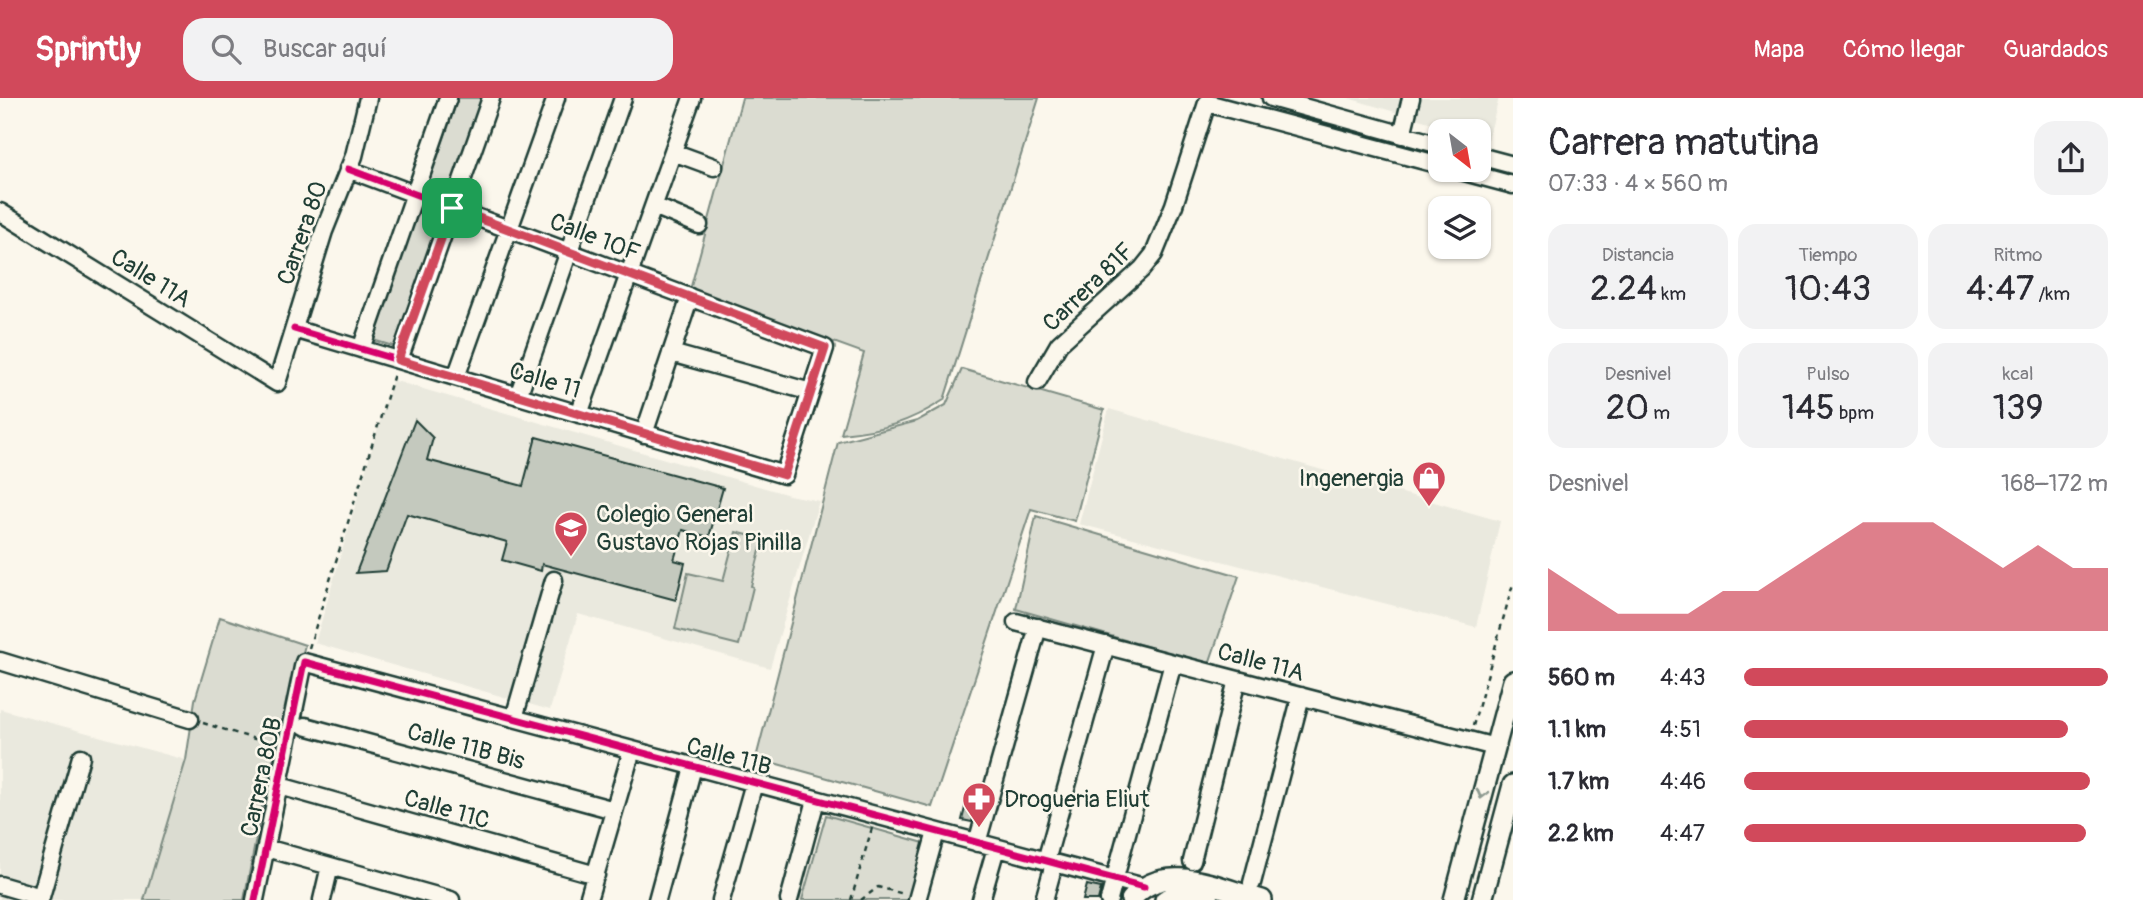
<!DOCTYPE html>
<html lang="es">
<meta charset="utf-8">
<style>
:root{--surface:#fff;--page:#f2f2f3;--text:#2b2b33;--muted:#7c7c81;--accent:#d1495b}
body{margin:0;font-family:Pangolin,sans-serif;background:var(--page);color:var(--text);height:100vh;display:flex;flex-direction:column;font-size:26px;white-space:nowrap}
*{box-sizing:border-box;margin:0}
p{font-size:23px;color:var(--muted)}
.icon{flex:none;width:38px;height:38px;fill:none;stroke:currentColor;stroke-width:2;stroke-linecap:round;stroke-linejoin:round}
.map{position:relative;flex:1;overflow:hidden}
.drawer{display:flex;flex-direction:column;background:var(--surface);width:630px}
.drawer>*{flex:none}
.needle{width:46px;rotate:149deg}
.tools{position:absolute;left:1428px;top:21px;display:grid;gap:14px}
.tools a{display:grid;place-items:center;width:63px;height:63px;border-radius:14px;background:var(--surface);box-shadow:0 2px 5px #0004;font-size:35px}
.pin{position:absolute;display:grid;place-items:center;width:60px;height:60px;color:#fff;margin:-30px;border-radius:14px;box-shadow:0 4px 10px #0006}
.round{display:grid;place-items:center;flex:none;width:74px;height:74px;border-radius:21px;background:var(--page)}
.headline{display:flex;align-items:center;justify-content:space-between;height:119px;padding:0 35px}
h1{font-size:38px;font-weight:600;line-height:52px}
.figures{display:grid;grid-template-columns:repeat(3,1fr);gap:10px;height:119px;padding:7px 35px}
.figures div{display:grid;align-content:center;border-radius:18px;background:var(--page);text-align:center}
.figures b{font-size:35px;font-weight:600}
.figures small{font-size:19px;font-weight:400}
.figures p{font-size:19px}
.chart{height:196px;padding:14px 35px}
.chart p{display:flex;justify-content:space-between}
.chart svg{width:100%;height:126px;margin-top:7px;fill:var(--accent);opacity:.7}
ul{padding:0 35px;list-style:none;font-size:23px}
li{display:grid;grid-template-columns:112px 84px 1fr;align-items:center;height:52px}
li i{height:18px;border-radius:9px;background:var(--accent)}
header{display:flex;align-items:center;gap:42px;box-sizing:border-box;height:98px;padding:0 35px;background:var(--accent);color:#fff}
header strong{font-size:33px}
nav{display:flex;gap:38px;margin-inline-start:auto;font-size:24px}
.search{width:490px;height:63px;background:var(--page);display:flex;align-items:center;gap:18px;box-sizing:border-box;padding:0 24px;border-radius:21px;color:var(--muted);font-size:26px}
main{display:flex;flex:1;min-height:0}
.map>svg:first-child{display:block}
.built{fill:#eae9de}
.green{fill:#dbdcd1;stroke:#7d8c82;stroke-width:2}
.building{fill:#c4c9be;stroke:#1f3d34;stroke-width:2}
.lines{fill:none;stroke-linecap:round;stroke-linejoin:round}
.minor-casing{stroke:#1f3d34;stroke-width:21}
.major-casing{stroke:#1f3d34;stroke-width:24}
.path{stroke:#1f3d34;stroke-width:2.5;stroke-dasharray:5 5;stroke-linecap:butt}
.minor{stroke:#fbf7ec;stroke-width:16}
.major{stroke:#fbf7ec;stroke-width:19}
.cycleway-casing{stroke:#fbf7ec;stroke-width:11}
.cycleway{stroke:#d6006c;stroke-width:7}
.oneway{stroke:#8d9a90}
.route-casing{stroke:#fff;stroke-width:14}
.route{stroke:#d1495b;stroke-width:9}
.labels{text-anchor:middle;stroke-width:5;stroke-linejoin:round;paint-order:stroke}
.street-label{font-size:24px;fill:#1f3d34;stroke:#fbf7ec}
.poi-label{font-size:24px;fill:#1f3d34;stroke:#fbf7ec;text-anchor:start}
</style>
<header>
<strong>Sprintly</strong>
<div class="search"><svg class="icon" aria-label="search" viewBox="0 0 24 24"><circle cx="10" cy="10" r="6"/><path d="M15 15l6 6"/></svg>Buscar aquí</div>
<nav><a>Mapa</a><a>Cómo llegar</a><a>Guardados</a></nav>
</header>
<main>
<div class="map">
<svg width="1513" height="802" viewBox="0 0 1513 802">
<rect width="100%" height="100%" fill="#fbf7ec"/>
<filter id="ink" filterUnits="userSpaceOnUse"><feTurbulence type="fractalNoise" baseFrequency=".0143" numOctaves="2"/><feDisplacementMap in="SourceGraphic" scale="14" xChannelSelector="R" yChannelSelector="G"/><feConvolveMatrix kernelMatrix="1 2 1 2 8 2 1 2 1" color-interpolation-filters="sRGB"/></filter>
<g filter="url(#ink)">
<!-- built -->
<path class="built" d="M1348 0H1499L1488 42 1479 39V33H1459Z
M392 282 789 397 819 403 770 570 578 516 550 612 315 545Z
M1109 311 1500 423 1476 529 1079 426Z
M0 611 186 662 144 802H0Z"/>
<!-- green -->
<path class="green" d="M458 0H484L396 249 373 242Z
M742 0H1039L944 302C908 325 883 332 841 336L864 255 690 192Z
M962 271 1104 312 1075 423 1031 411 932 709 756 660 838 344 917 323 946 307Z
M1036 418 1239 478 1209 566 1016 511Z
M736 434 763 441 751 488 753 489 739 547 675 531 688 475 723 483Z
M220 519 305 547 267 684 244 802H144L186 662 195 602Z
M826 717 924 745 908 802H802Z"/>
<!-- building -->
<path class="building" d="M415 322 433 340 427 362 523 388 536 339 723 390 709 439 683 432 674 462 685 465 676 502 542 466 541 473 502 462 507 444 407 416 386 473 356 475Z
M968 698 979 701 972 724 962 722Z
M1087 787 1101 790 1098 802H1083Z"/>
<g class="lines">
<!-- minor casing -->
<g class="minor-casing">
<path id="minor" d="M1271 0 1440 47
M1402 37 1411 0
M673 54 714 69
M1479 58 1513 67
M1457 72 1513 87
M654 108 699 127
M0 114 277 285 324 133 354 58 368 0
M294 231 784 377 825 250 348 71
M361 251 448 0
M671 255 811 294
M399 262 491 0
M456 279 556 0
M1037 284 1059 246 1142 171 1154 156 1174 107 1207 5 1440 67
M518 298 623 0
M579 316 692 0
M644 336 690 199
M1016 524 1495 649
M0 563 190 621
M514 620 554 482
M305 628 614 712
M287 690 596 777
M977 745 1038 529
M266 750 451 802
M1046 763 1106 547
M1192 763 1237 582
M1252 785 1301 598
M0 787 41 799
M40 802 81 659
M255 802 304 564 1144 789
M322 802 330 768
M588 802 632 652
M657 802 693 669
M721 802 754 685
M789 802 816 702
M917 802 936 734
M981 802 996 750
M1044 802 1054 766
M1109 802 1173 565"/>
</g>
<!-- major casing -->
<g class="major-casing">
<path id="major" d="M1131 802C1163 760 1221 791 1262 802
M1165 802C1180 795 1193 797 1209 802
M1454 802 1513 583
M1482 802 1513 687"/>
</g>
<!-- path -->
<path class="path" d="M309 550 394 276
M203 625 274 647
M1473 628 1513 486
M851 802 872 730
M861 802 878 789 904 796"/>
<!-- minor -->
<use href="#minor" class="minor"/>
<!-- major -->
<use href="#major" class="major"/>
<!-- cycleway casing -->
<g class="cycleway-casing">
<path id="cycleway" d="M294 231 784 377 825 250 348 71
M255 802 304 564 1144 789"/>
</g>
<!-- cycleway -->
<use href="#cycleway" class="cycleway"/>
</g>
<!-- one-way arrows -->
<defs><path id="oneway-chevron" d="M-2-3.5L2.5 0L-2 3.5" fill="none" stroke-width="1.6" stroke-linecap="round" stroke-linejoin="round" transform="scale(1.75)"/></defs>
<use class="oneway" href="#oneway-chevron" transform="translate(1482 696) rotate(105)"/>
</g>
<g class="lines" filter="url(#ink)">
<!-- route casing -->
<g class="route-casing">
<path id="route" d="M452 110 825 250 784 377 398 262Z"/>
</g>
<!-- route -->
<use href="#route" class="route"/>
</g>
<!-- icons -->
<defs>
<g id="shop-pin" transform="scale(1.75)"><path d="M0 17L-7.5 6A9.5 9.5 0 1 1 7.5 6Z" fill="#d1495b" stroke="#fbf7ec"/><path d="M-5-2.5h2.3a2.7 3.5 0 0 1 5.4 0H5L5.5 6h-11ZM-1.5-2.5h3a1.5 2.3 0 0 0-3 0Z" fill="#fff"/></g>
<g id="school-pin" transform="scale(1.75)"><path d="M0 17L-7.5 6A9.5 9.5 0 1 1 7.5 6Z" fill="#d1495b" stroke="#fbf7ec"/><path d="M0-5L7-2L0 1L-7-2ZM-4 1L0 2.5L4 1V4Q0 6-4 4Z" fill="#fff"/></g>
<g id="pharmacy-pin" transform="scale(1.75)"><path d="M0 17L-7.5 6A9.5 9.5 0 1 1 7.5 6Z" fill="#d1495b" stroke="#fbf7ec"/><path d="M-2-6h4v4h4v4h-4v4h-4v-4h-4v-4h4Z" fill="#fff"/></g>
</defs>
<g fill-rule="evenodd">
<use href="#shop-pin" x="1429" y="380"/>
<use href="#school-pin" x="571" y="430"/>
<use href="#pharmacy-pin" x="979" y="701"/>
</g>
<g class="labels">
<!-- street labels -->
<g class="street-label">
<text transform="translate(302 135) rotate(-71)" y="8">Carrera 80</text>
<text transform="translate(595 139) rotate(21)" y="8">Calle 10F</text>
<text transform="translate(151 180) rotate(32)" y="8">Calle 11A</text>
<text transform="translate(1088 189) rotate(-44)" y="8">Carrera 81F</text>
<text transform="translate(545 282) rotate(17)" y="8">Calle 11</text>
<text transform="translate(1261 564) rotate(15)" y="8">Calle 11A</text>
<text transform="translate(466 648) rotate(15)" y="8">Calle 11B Bis</text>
<text transform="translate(729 658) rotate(15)" y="8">Calle 11B</text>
<text transform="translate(261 679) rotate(-78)" y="8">Carrera 80B</text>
<text transform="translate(447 711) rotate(16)" y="8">Calle 11C</text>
</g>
<!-- poi labels -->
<g class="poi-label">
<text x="1404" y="388" text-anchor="end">Ingenergia</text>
<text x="596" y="424">Colegio General<tspan x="596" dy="28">Gustavo Rojas Pinilla</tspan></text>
<text x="1004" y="709">Drogueria Eliut</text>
</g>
</g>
</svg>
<div class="tools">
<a><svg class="needle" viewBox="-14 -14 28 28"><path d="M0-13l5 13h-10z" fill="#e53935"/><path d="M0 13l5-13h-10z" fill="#7c7c81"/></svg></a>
<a><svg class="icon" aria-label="layers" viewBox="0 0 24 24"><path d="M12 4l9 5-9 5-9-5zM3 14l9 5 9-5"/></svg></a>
</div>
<div class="pin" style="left:452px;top:110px;background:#1e9e55"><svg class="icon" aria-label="arrive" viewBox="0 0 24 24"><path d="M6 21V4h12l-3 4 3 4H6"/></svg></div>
</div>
<section class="drawer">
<div class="headline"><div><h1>Carrera matutina</h1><p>07:33 · 4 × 560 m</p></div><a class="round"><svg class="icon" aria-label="share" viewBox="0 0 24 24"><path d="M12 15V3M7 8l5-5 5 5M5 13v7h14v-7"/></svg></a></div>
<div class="figures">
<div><p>Distancia</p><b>2.24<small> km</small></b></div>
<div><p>Tiempo</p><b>10:43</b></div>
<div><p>Ritmo</p><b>4:47<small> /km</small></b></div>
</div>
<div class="figures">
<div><p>Desnivel</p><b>20<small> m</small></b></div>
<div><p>Pulso</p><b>145<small> bpm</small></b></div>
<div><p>kcal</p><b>139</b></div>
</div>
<div class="chart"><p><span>Desnivel</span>168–172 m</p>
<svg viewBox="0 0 160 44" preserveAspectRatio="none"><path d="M0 44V22L10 30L20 38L30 38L40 38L50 30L60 30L70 22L80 14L90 6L100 6L110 6L120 14L130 22L140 14L150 22L160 22V44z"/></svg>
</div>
<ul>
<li><b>560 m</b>4:43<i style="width:100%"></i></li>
<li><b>1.1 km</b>4:51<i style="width:89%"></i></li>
<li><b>1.7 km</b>4:46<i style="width:95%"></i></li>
<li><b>2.2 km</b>4:47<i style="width:94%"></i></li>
</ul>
</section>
</main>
